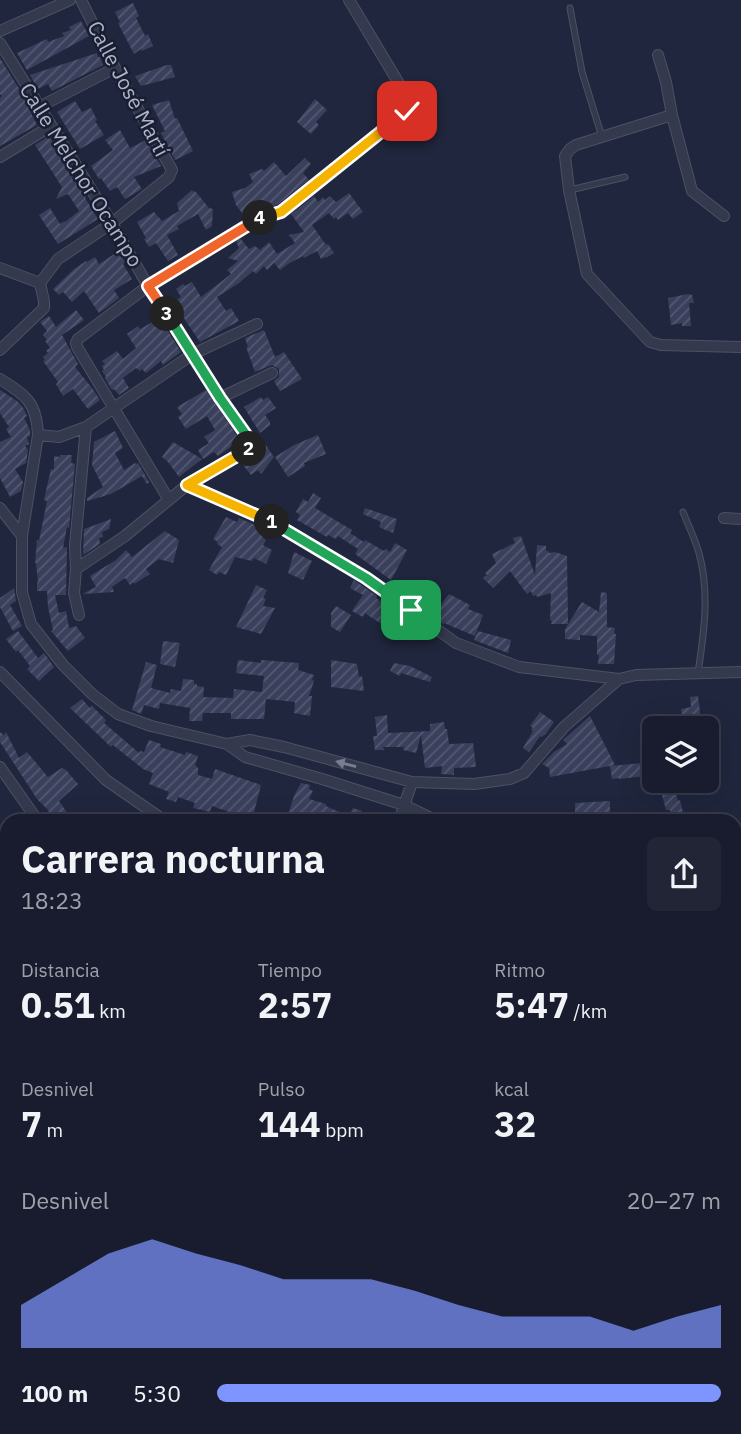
<!DOCTYPE html>
<html lang="es">
<meta charset="utf-8">
<style>
:root{--surface:#181c2e;--page:#212536;--text:#f1f3f6;--muted:#9fa1aa;--line:#363a4a;--accent:#7e95ff}
body{margin:0;font-family:"IBM Plex Sans",sans-serif;background:var(--page);color:var(--text);height:100vh;display:flex;flex-direction:column;font-size:26px;white-space:nowrap}
*{box-sizing:border-box;margin:0}
p{font-size:23px;color:var(--muted)}
.icon{flex:none;width:38px;height:38px;fill:none;stroke:currentColor;stroke-width:2;stroke-linecap:round;stroke-linejoin:round}
.map{position:relative;flex:1;overflow:hidden}
.side{position:absolute;left:0px;top:814px;width:742px;height:621px;display:flex;flex-direction:column;background:var(--surface);border-radius:21px 21px 0 0;box-shadow:0 7px 28px #0002,0 0 0 2px var(--line)}
.side>*{flex:none}
.controls{position:absolute;left:642px;top:716px;display:grid;gap:14px}
.controls a{display:grid;place-items:center;width:77px;height:77px;border-radius:10px;background:var(--surface);box-shadow:0 7px 28px #0002,0 0 0 2px var(--line);font-size:35px}
.pin{position:absolute;display:grid;place-items:center;width:60px;height:60px;color:#fff;margin:-30px;border-radius:14px;box-shadow:0 4px 10px #0006}
.km{position:absolute;width:35px;height:35px;margin:-18px;border-radius:50%;background:#222;color:#fff;font-size:19px;line-height:35px;text-align:center}
.round{display:grid;place-items:center;flex:none;width:74px;height:74px;border-radius:10px;background:var(--page)}
.overview{display:flex;align-items:center;justify-content:space-between;height:119px;padding:0 21px}
h1{font-size:38px;font-weight:800;line-height:52px}
.figures{display:grid;grid-template-columns:repeat(3,1fr);gap:10px;height:119px;padding:7px 21px}
.figures div{display:grid;align-content:center}
.figures b{font-size:35px;font-weight:800}
.figures small{font-size:19px;font-weight:400}
.figures p{font-size:19px}
.chart{height:196px;padding:14px 21px}
.chart p{display:flex;justify-content:space-between}
.chart svg{width:100%;height:126px;margin-top:7px;fill:var(--accent);opacity:.7}
ul{padding:0 21px;list-style:none;font-size:23px}
li{display:grid;grid-template-columns:112px 84px 1fr;align-items:center;height:52px}
li i{height:18px;border-radius:9px;background:var(--accent)}
.map>svg:first-child{display:block}
.building{fill:url(#building-hatch)}
.lines{fill:none;stroke-linecap:round;stroke-linejoin:round}
.lane-casing{stroke:#4c5165;stroke-width:7}
.street-casing{stroke:#4c5165;stroke-width:12}
.lane{stroke:#34394d;stroke-width:5}
.street{stroke:#34394d;stroke-width:10}
.oneway{fill:#787d91}
.split-1-casing{stroke:#fff;stroke-width:14}
.split-2-casing{stroke:#fff;stroke-width:14}
.split-3-casing{stroke:#fff;stroke-width:14}
.split-4-casing{stroke:#fff;stroke-width:14}
.split-5-casing{stroke:#fff;stroke-width:14}
.split-1{stroke:#22a559;stroke-width:9}
.split-2{stroke:#f5b400;stroke-width:9}
.split-3{stroke:#22a559;stroke-width:9}
.split-4{stroke:#f0652b;stroke-width:9}
.split-5{stroke:#f5b400;stroke-width:9}
.labels{text-anchor:middle;stroke-width:5;stroke-linejoin:round;paint-order:stroke}
.street-label{font-size:21px;fill:#afb4c9;stroke:#191e32}
</style>
<div class="map">
<svg width="741" height="1434" viewBox="0 0 741 1434">
<defs>
<pattern id="building-hatch" width="6" height="6" patternUnits="userSpaceOnUse" patternTransform="scale(1.75)"><rect width="6" height="6" fill="#3a405c"/><path d="M-1 1l2-2M0 6l6-6M5 7l2-2" fill="none" stroke="#545972"/></pattern>
</defs>
<rect width="100%" height="100%" fill="#20263d"/>
<!-- building -->
<path class="building" d="M133 3 139 16 136 18 145 36 148 34 153 46 142 51 141 49 134 54 118 23 120 22 115 12Z
M81 21 89 36 27 70 17 53 47 39 48 42 64 36 62 33 71 30 69 27Z
M97 53 98 57H100L103 65 52 91 48 84 38 89 30 75Z
M0 58 31 108 33 112 31 113 37 125 0 146V98L2 96 0 94Z
M167 65H171L175 77 141 86 135 76Z
M315 99 327 110 316 122 319 125 311 134 297 122Z
M169 100 175 119 177 118 193 151 175 160 161 133 165 131 152 105Z
M75 101 82 112 91 108 97 120 95 121 104 135 80 149 57 112Z
M120 130 130 148 146 140 161 166 134 177 142 189 125 199 117 187 110 191 101 178 99 179 91 166 113 150 105 140Z
M49 136 86 197 85 198 98 219 58 244 39 215 50 208 60 224 65 221V222L79 211 68 194 56 199 62 187 35 145Z
M305 158 311 164 303 173 309 180 277 205 273 206 270 202 245 217 236 205 232 192 245 188 253 182 249 174 262 169 264 171 274 162 286 176Z
M192 190 194 192 195 191 209 208 213 209 212 226 206 230 198 214 177 226 179 229 167 235 178 255 168 261 156 243 149 247 144 239 146 238 137 222 154 212 162 221 179 211 177 203Z
M349 193 363 212 353 219 348 213 338 220 336 217 334 219 329 213 312 225 326 245 328 244 334 253 326 258V257L321 259 317 251 304 258 303 256 288 264 280 270 274 263 267 270 264 266 256 274 253 271 239 283 217 297 226 311 231 308 239 321 200 342 173 302 181 297 176 289 183 284 185 286 192 282 201 297 231 274 227 270 238 261 228 258 239 248 236 241 240 238 249 249 255 246 260 250 269 242 277 254 295 243 289 235 304 232 291 214 314 196 318 202 323 197 325 200 330 196 336 202Z
M119 251 125 262 123 264 132 279 114 290 119 298 99 313 84 291 72 302 63 292 59 295 53 289 73 270 86 261 87 262 95 257 99 264Z
M688 294 692 295 694 303H689L691 326H682V323L671 325 668 298Z
M76 310 84 320 62 335 78 364 75 367 92 388 100 400 88 409 73 389 63 396 56 384 58 382 43 361 45 360 43 357 48 353 46 350 50 348 45 341 47 340 43 335 47 331 40 322 49 316 56 327Z
M158 319 166 328 181 352 163 365 161 361 146 373 142 369 140 371 136 368 123 378 129 388 119 395 114 389 112 390 105 378 106 377 102 371 104 370 102 366 105 364 102 361 117 351 123 359 136 348 127 334 138 326 140 329Z
M264 330 275 357 284 352 302 379 280 391 274 381 279 377V369L272 365 255 372 246 347H248L245 338Z
M0 390 17 401 22 406 27 416 24 418 30 430V436L27 437 29 444 25 446 28 450 26 463 15 469 23 482 21 491 10 497 0 478V442L11 437 6 429 9 427 0 413Z
M206 390 240 440 218 456 214 452 203 459 198 450 209 443 204 437 215 430 207 416 186 429 178 417 182 414 177 407Z
M261 397 263 400 268 397 276 408 265 415 270 422V425L260 433 244 407Z
M115 431 123 448 115 453 124 470 135 463 136 464 138 463 149 482 147 484 142 476 111 494 87 501V498L103 487 92 465 94 442Z
M318 435 326 454 304 463 305 466 288 477 275 457 294 445Z
M173 442 202 459 179 477 168 462 162 457Z
M265 444 274 457 261 474 258 470 251 475 242 464 259 452Z
M60 455H72L71 463 75 464 69 528 67 527 63 548 67 547 66 595H55L59 613 66 611 69 628 76 626 85 638 68 651 51 631 53 630 48 607 47 591H37V582H38L36 563H35L37 540 39 541 47 501 44 500 47 486 51 469 54 470V456L60 457Z
M313 493 321 498 315 508 352 530 350 533 364 542 365 540 384 551 386 549 390 552 395 543 407 550 391 580 355 554 358 549 338 536 336 539 328 535 327 537 297 520 300 515 296 512 303 499 308 502Z
M365 508 397 519 393 533 379 527 381 522 363 514Z
M226 517 237 522 239 518 266 530 262 537 266 540 263 545 272 550 266 564 254 558 252 561 235 557 226 575 219 572 217 575 209 570 222 547 217 544 218 542 213 539Z
M111 519 109 529 102 532 103 537 99 538 100 544 83 555 84 529Z
M165 531 179 540 173 563 159 559 146 569 150 574 134 584 133 582 130 585 125 578 112 587 114 592 82 594 96 587 90 576 116 560 126 550 132 557Z
M521 536 535 575 537 545 546 546V551H548L549 553 555 552 567 556 568 624H551L552 621 550 620 551 593 537 597 536 595 533 596 531 591 527 594 510 571 493 588 483 578 487 575 485 573 496 563 492 554 515 543 513 538Z
M294 552 312 561 303 580 288 573Z
M354 580 377 596 376 598 390 608 391 606 422 628 414 641 401 633 399 636 365 613 363 617 352 611 363 595 350 588Z
M256 585 267 590 263 598 266 599 263 606 275 608 261 634 236 627Z
M14 588 16 601 10 605 22 626 13 631 0 607V598Z
M601 592 607 593V627L615 628 614 634H616L614 664H598L599 655H597V636L580 635V640L565 639V629L582 602 599 612Z
M424 594 441 604 449 594 470 605 468 609 483 615 475 636 444 623V625L434 617 435 614 418 601Z
M336 606 351 615 340 632 331 627V613Z
M18 631 38 658 44 653 54 667 39 681 27 669 30 666 18 650 16 652 6 639Z
M478 631 511 640 508 653 474 640Z
M163 641 180 643 175 667 160 664Z
M238 660 261 663V660L299 663 298 670 314 675 312 680 314 681 309 696H312L310 716 294 713 295 702 266 699 264 719H231V713H203L202 721H189L190 708 160 703 159 709 144 705 141 714 132 710 146 662 157 665 151 688 170 693 171 689 181 691 183 679 194 680V684H197V686L204 687 203 697 233 698 234 689 262 692 264 676 236 673Z
M331 660 357 664 359 677 362 676 364 691 331 687Z
M394 663 410 666 432 677 430 682 401 673 400 676 390 671Z
M698 696 702 728H684L681 709 691 707 690 697Z
M82 699 90 708 92 706 106 720 104 723 110 728 139 753 140 751 144 752 149 740 161 744 160 747 185 755 186 752 198 756 195 765 198 768V775L212 779 215 769 261 785 252 820 228 816 229 812 212 806 210 812 193 808 195 803 178 797 176 802 166 799 169 792 149 784 153 773 143 769 113 745 111 747 70 708Z
M540 712 554 722 545 735H544L542 737 540 736 529 752 523 748 533 731 531 730 533 728 530 726Z
M387 715 388 733 430 731V724L444 722 445 729H447L449 744 473 743 476 767 454 768V775L441 774 442 766 425 768 421 735 416 753 403 750 404 747H383L384 750H375L373 736H377L375 717Z
M590 716 615 765 550 777 549 768 542 764 554 752 567 744 563 740Z
M0 732 4 735 6 732 19 758 27 752 48 777 62 768 66 770 78 784 59 801 73 821H51L46 813 49 811 37 799 0 742Z
M654 762V775L619 779V778L612 779 610 766Z
M658 780H673L678 801 680 800 685 821H672L670 810H666Z
M301 783 310 785 309 789 313 791 309 799 326 804V806L332 809 349 815 353 808 362 811 361 815 374 819V821H298L287 817 294 796Z
M610 801V813L575 815V803Z"/>
<g class="lines">
<!-- lane casing -->
<g class="lane-casing">
<path id="lane" d="M570 8 582 72 602 137
M570 190 625 177
M683 512C688 525 695 539 699 553 710 593 704 633 698 673
M735 957 741 955
M735 1305H741
M735 1338 741 1358
M214 1434 219 1428"/>
</g>
<!-- street casing -->
<g class="street-casing">
<path id="street" d="M0 31 70 0
M0 43 112 223 148 286 220 398 254 446 187 485 125 536 76 569
M658 55 666 82 672 115 692 191 724 216
M39 107 115 68
M672 115 576 145 570 149 565 156 569 190 587 274 650 342 661 345 741 347
M0 157 51 126
M0 268 40 283
M40 283 58 259 112 223 169 177 172 170 115 68 81 0
M0 350 44 308V301L40 283
M0 379C26 395 37 403 38 435L22 536V592L31 624 63 665 92 694 118 714 151 726 227 744 245 757 322 779 404 805 437 821
M220 398 272 373
M38 435 59 437 86 427 193 354 257 324
M187 485 265 518 366 578 456 643 519 667 619 679
M169 500 77 347 76 343 78 339 148 286 257 219 281 212 407 111 410 102 349 0
M0 508 22 536
M724 518 741 519
M79 615 74 593 76 569 75 545 86 427
M0 672 106 780 165 821
M227 744 250 740 284 747 412 782
M0 767 38 821
M399 821 412 782 474 784 510 779 524 773 564 727 619 679 636 675 741 672
M0 868H7
M735 871H741
M0 1128 7 1126
M735 1272H741
M0 1340 7 1338"/>
</g>
<!-- lane -->
<use href="#lane" class="lane"/>
<!-- street -->
<use href="#street" class="street"/>
</g>
<!-- one-way arrows -->
<defs><path id="oneway-solid" d="M-6-.8H1V-3.2L6.5 0L1 3.2V.8H-6Z" transform="scale(1.75)"/></defs>
<use class="oneway" href="#oneway-solid" transform="translate(346 764) rotate(-165)"/>
<g class="lines">
<!-- split-1 casing -->
<g class="split-1-casing">
<path id="split-1" d="M272 522 366 578 411 610"/>
</g>
<!-- split-2 casing -->
<g class="split-2-casing">
<path id="split-2" d="M249 449 187 485 272 522"/>
</g>
<!-- split-3 casing -->
<g class="split-3-casing">
<path id="split-3" d="M167 314 220 398 254 446 249 449"/>
</g>
<!-- split-4 casing -->
<g class="split-4-casing">
<path id="split-4" d="M167 314 148 286 260 218"/>
</g>
<!-- split-5 casing -->
<g class="split-5-casing">
<path id="split-5" d="M260 218 281 212 407 111"/>
</g>
<!-- split-1 -->
<use href="#split-1" class="split-1"/>
<!-- split-2 -->
<use href="#split-2" class="split-2"/>
<!-- split-3 -->
<use href="#split-3" class="split-3"/>
<!-- split-4 -->
<use href="#split-4" class="split-4"/>
<!-- split-5 -->
<use href="#split-5" class="split-5"/>
</g>
<g class="labels">
<!-- street labels -->
<g class="street-label">
<text transform="translate(128 89) rotate(62)" y="7">Calle José Martí</text>
<text transform="translate(81 175) rotate(58)" y="7">Calle Melchor Ocampo</text>
</g>
</g>
</svg>
<div class="controls">
<a><svg class="icon" aria-label="layers" viewBox="0 0 24 24"><path d="M12 4l9 5-9 5-9-5zM3 14l9 5 9-5"/></svg></a>
</div>
<div class="pin" style="left:411px;top:610px;background:#1e9e55"><svg class="icon" aria-label="arrive" viewBox="0 0 24 24"><path d="M6 21V4h12l-3 4 3 4H6"/></svg></div>
<div class="pin" style="left:407px;top:111px;background:#d93025"><svg class="icon" aria-label="check" viewBox="0 0 24 24"><path d="M5 12l5 5 9-10"/></svg></div>
<b class="km" style="left:272px;top:522px">1</b>
<b class="km" style="left:249px;top:449px">2</b>
<b class="km" style="left:167px;top:314px">3</b>
<b class="km" style="left:260px;top:218px">4</b>
<section class="side">
<div class="overview"><div><h1>Carrera nocturna</h1><p>18:23</p></div><a class="round"><svg class="icon" aria-label="share" viewBox="0 0 24 24"><path d="M12 15V3M7 8l5-5 5 5M5 13v7h14v-7"/></svg></a></div>
<div class="figures">
<div><p>Distancia</p><b>0.51<small> km</small></b></div>
<div><p>Tiempo</p><b>2:57</b></div>
<div><p>Ritmo</p><b>5:47<small> /km</small></b></div>
</div>
<div class="figures">
<div><p>Desnivel</p><b>7<small> m</small></b></div>
<div><p>Pulso</p><b>144<small> bpm</small></b></div>
<div><p>kcal</p><b>32</b></div>
</div>
<div class="chart"><p><span>Desnivel</span>20–27 m</p>
<svg viewBox="0 0 160 44" preserveAspectRatio="none"><path d="M0 44V29L10 20L20 11L30 6L40 11L50 15L60 20L70 20L80 20L90 24L100 29L110 33L120 33L130 33L140 38L150 33L160 29V44z"/></svg>
</div>
<ul>
<li><b>100 m</b>5:30<i style="width:100%"></i></li>
</ul>
</section>
</div>
